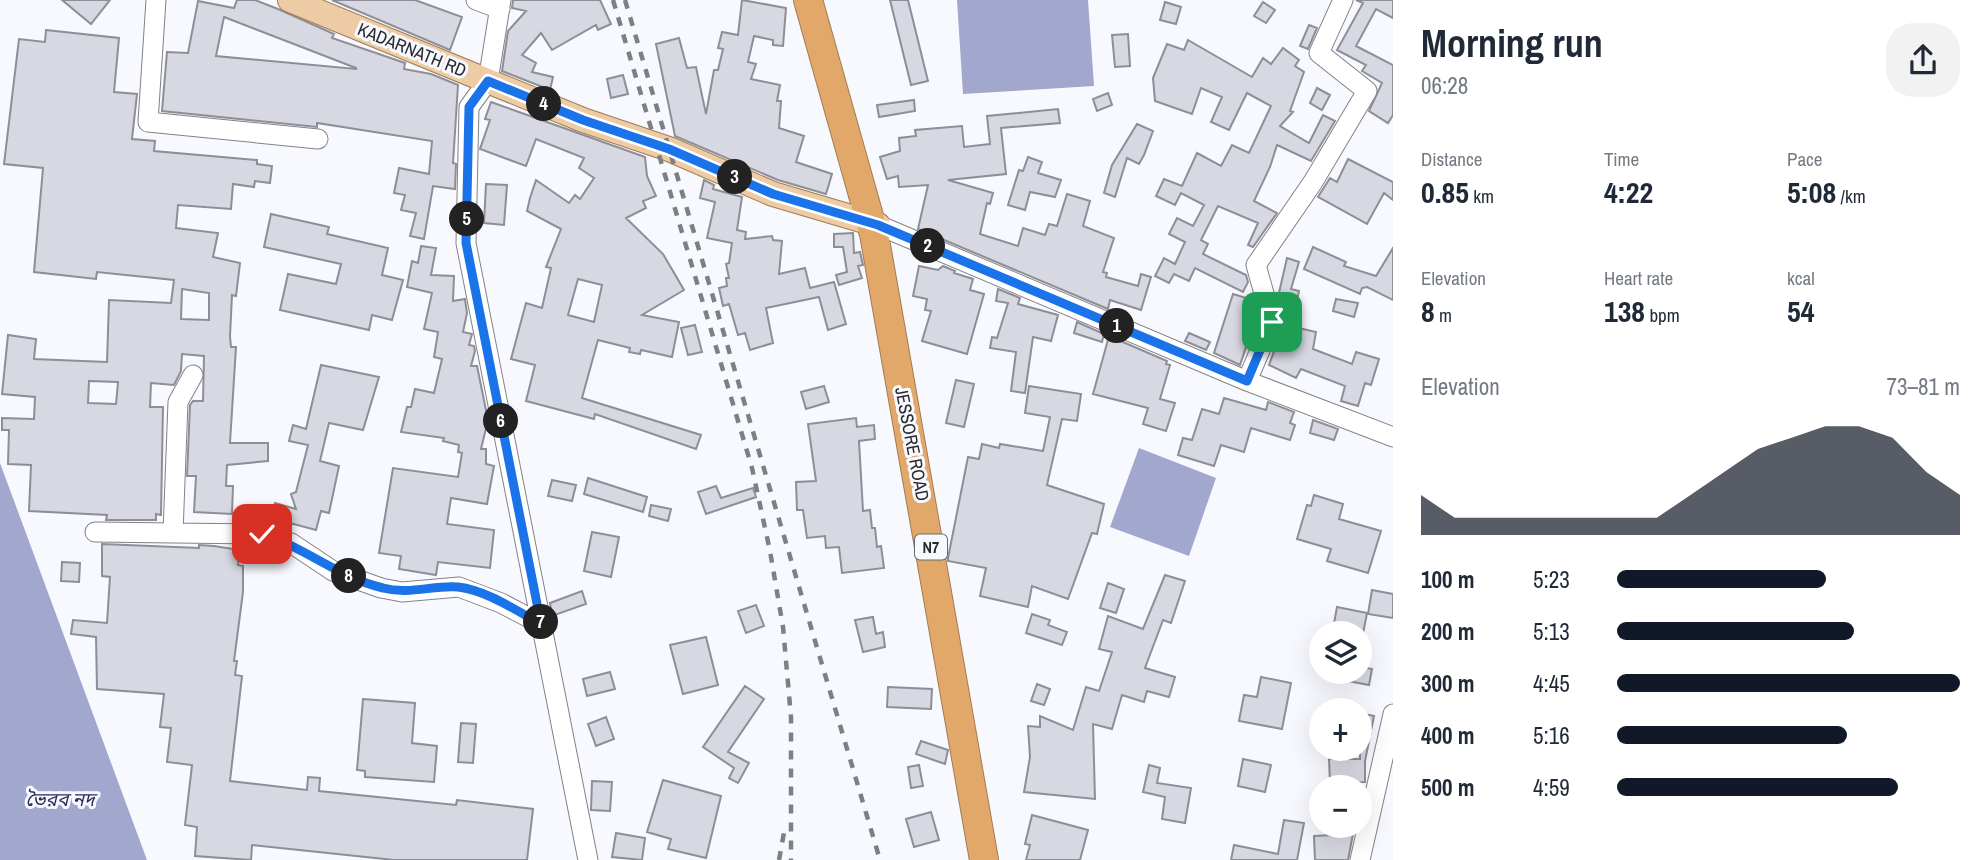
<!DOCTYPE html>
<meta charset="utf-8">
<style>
:root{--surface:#fff;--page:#f2f2f3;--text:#1f2937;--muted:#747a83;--accent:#111827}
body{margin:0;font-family:"Archivo Narrow","Noto Sans Bengali",sans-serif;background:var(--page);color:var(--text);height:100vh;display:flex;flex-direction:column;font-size:26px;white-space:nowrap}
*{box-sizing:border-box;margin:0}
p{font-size:23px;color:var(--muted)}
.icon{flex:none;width:38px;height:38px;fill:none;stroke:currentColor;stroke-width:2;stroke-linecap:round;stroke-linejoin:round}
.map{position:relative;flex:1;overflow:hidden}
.side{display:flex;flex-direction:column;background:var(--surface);width:595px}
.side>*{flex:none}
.buttons{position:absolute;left:1309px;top:621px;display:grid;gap:14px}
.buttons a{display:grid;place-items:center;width:63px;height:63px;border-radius:50%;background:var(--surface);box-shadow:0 7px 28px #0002;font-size:35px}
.pin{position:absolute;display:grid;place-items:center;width:60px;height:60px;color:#fff;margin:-30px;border-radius:14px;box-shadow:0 4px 10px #0006}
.km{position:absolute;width:35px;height:35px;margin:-18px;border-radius:50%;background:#222;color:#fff;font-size:19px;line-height:35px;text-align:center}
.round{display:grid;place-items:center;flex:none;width:74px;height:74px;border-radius:28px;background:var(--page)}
.headline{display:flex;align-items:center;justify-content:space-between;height:119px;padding:0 28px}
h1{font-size:38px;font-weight:700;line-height:52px}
.metrics{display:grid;grid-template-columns:repeat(3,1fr);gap:10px;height:119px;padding:7px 28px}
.metrics div{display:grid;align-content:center}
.metrics b{font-size:30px;font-weight:700}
.metrics small{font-size:19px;font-weight:400}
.metrics p{font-size:19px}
.chart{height:196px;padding:14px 28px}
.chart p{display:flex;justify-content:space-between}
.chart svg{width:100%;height:126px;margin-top:7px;fill:var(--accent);opacity:.7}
ul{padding:0 28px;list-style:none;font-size:23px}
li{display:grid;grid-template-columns:112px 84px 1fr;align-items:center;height:52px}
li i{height:18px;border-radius:9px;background:var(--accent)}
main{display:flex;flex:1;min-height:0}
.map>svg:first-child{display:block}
.water{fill:#a1a7cd}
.building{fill:#d7d8e1;stroke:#8d8e96;stroke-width:2;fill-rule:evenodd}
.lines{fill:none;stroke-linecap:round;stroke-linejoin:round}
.minor-casing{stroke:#80828a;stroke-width:21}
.major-casing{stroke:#a17c54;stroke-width:26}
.highway-casing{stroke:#a17c54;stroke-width:30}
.minor{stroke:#fff;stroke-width:19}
.major{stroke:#edcba5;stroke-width:24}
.highway{stroke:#e1a869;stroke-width:28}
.rail{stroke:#7e7f82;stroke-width:4.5;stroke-dasharray:9 9;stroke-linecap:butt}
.route-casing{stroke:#fff;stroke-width:14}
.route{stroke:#1a73e8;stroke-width:9}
.labels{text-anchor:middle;stroke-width:6;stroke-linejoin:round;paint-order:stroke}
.shield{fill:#f8f9fe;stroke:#67686c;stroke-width:2}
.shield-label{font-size:16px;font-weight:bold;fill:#292a2d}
.street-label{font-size:18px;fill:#292a2d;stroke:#f8f9fe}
.water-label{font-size:19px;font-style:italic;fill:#292b5c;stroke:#f8f9fe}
</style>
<main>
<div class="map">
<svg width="1393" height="860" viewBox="0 0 1393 860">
<rect width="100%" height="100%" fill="#f8f9fe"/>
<!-- water -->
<path class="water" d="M957 0H1088L1094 86 963 94Z
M1139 448 1216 478 1189 556 1110 527Z
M0 463 137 833 147 860H0Z"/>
<!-- building -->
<path class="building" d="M62 0H110L91 24Z
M237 0H255L278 9 334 34 332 38 405 63 404 69 431 74 458 85 453 163 456 164 455 189 433 186 424 239 410 236 416 213 401 210 405 195 394 193 399 168 429 174 432 141 317 123V127L162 111 167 52 188 53 198 1 234 8ZM224 17 356 68V69L216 56Z
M332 0H415L462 17 450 50Z
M513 0H600L611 24 598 30 596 25 552 50 541 33 522 55 536 63 532 72 553 77 550 90 502 71 508 31 526 11 512 8Z
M742 0 786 8 783 46 773 45V40L754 36 748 62 756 64 751 79 780 85 777 101H781L779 128 804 136 796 162 832 174 826 194 778 180 675 136 656 44 679 38 687 68 696 67 706 114 714 70H718L723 49 718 48 722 32 738 35Z
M890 0H908L928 81 911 85Z
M1356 0H1393V18L1376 9 1356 46 1393 65V115L1388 123 1369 111 1382 83 1362 71 1366 65 1337 50 1363 3Z
M1165 2 1181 7 1176 24 1160 20Z
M1263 2 1275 10 1266 23 1254 16Z
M1309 25 1317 28 1308 49 1300 46Z
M46 30 119 38 114 92 137 94 132 139 155 141 154 151 257 160V164L272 166 270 183 255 181 254 187 233 184 231 209 178 205 176 228 218 233 213 257 240 263 236 296 232 295 230 336 231 347H236L230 443H268V461L227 465 226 486H233L232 514 194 512 196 476H187L190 405 193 401H203L204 356 182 354 181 371 174 385 151 383 150 407H163L161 515 156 514V520H106L107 515 29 511 31 465 8 464 9 430H2V418L34 419 35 397 2 394 8 335 36 339 34 359 107 362 109 300 171 303 174 280 97 272 96 279 34 272 43 168 4 164 19 39 45 42ZM182 289 209 293V320L181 319ZM89 381 118 382 116 404 88 403Z
M1128 34 1130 66 1115 67 1112 35Z
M1188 40 1252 77 1263 58 1271 64 1283 48 1299 60 1295 66 1304 72 1290 111 1293 112 1280 126 1309 143 1323 115 1335 121 1311 161 1277 145 1270 167 1254 201 1277 213 1253 247 1248 245 1258 223 1218 206 1201 240 1208 244 1203 254 1246 275 1248 282 1243 292 1195 268 1189 281 1174 274 1169 283 1155 276 1164 258 1175 264 1185 242 1169 234 1177 218 1193 226 1204 205 1181 193 1175 205 1156 196 1164 179 1182 186 1197 153 1221 166 1232 145 1249 153 1271 106 1247 93 1229 130 1211 122 1222 97 1201 88 1192 114 1155 101 1153 78 1167 44 1184 50Z
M623 75 628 94 611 98 607 79Z
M1317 88 1330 95 1322 110 1310 103Z
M1108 93 1112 105 1097 111 1093 99Z
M914 100 915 111 879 117 877 105Z
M491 102 645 157 647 176 656 196 643 201 646 208 626 218 663 254 684 290 642 315 679 322 672 357 641 350 640 354 629 352 630 348 598 340 582 398 701 435 696 449 595 414 594 419 526 401 535 365 511 359 526 303 542 308 551 268 546 267 561 229 527 211 530 198 536 180 569 203 575 195 580 199 594 178 579 168 584 158 536 139 526 166 480 149 490 120 485 119ZM578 279 602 285 594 322 568 315Z
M1058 109 1060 123 1001 128 1006 174 948 180 993 193 990 204 987 203 980 234 1018 246 1023 228 1045 235 1049 224 1057 226 1067 194 1090 201 1083 226 1114 238 1103 272 1107 273 1106 277 1138 286 1141 274 1151 277 1141 310 1110 300 1108 309 918 229 928 185 899 187 898 176 887 179 880 157 900 151 899 138 916 136 915 130 962 126 964 147 990 144 987 116Z
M1137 124 1153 131 1144 155 1139 164 1127 158 1115 197 1104 193 1112 165Z
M1028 157 1042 162 1038 173 1061 180 1055 197 1030 192 1025 210 1008 205 1019 170 1023 171Z
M1348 159 1393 182V200L1384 193 1367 224 1318 197 1330 178 1337 182Z
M704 180 714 185 713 189 742 197 737 230 746 232 745 239 772 236 773 240 782 241 779 274 805 268 810 288 834 282 846 324 828 330 819 297 766 308 773 343 750 350 745 333 738 335 729 304 723 306 719 288 727 286 726 278H729L726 264 729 263 732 243 707 238 715 202 700 198Z
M486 184 507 185 504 225 484 223Z
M271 214 329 227 327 234 388 248 382 275 403 280 392 320 372 315 369 330 280 310 288 274 336 284 341 264 264 247Z
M853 233 854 253 860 252 863 265 858 266 862 278 839 285 836 275 847 272 843 247H834V234Z
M421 246 436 248 431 275 454 276 453 301 465 299 467 313 463 332 472 334 469 345 474 346 475 351 471 366H477L488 420 481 449H486V464L494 466 487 504 451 498 447 524 494 530 490 568 438 562 436 575 399 569 401 556 379 553 393 468 458 477 462 453 458 452 459 445 443 441 444 438 401 432 407 407H411L415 389 434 393 442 359 434 357 438 332 424 329 432 293 407 287 412 261 418 263Z
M1313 247 1346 262 1344 266 1376 276 1393 248V300L1367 287 1362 288 1360 294 1304 269Z
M1287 258 1299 262 1291 289 1299 291 1296 305 1287 303 1294 327 1316 332 1313 349 1352 364 1356 352 1379 359 1371 385 1365 383 1358 406 1341 401 1345 386 1301 369 1296 378 1269 365 1283 326 1278 297Z
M919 266 938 270 943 266 955 271 954 273 973 279 970 290 984 294 967 354 922 341 931 311 925 310 927 299 913 296Z
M998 289 1020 298 1018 304 1058 315 1051 341 1033 337 1025 393 1011 391 1016 352 990 348 992 337 997 338 1008 303 996 301Z
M1233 294 1253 300 1257 314 1240 365 1214 353Z
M1336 299 1358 303 1354 317 1333 311Z
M1077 322 1104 334 1102 342 1074 333Z
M695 325 702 352 688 355 681 328Z
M1189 333 1210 342 1206 350 1185 341Z
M1109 336 1167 361 1166 364 1170 365 1160 399 1175 403 1166 431 1143 424 1148 408 1093 394Z
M321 365 379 377 363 430 329 423 320 461 339 466 329 513 321 511 316 530 271 518 275 503 296 509 291 494 296 492 308 445 289 441 293 425 306 429Z
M956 380 974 384 964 427 946 423Z
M824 386 829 402 806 409 801 392Z
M1029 386 1081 394 1077 421 1062 419 1047 485 1104 504 1097 534 1092 533 1068 599 1032 586 1028 607 980 596 986 568 948 561V558L968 457 979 459 982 444 999 448 1000 444 1043 451 1050 417 1025 413Z
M1224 398 1266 410 1268 402 1294 412 1290 423 1295 425 1290 440 1251 428 1244 452 1221 445 1214 466 1178 455 1183 438 1192 440 1202 409 1219 414Z
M856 418 857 427 874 425 875 439 859 441 863 511 870 510 872 528H875L877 547 881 546 884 568 842 573 839 547 826 548 825 536 807 538 803 510H797L796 482 816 481 808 424Z
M1313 420 1338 429 1334 440 1310 433Z
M588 478 647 497 643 512 584 494Z
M552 480 576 485 572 501 548 496Z
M716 486 721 498 753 488 756 497 706 514 698 492Z
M1314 495 1343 504 1339 519 1381 531 1368 573 1327 561 1331 549 1297 539 1307 505 1311 506Z
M651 505 671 509 668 521 649 516Z
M592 532 619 537 611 577 584 571Z
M102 544 199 548V545L214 546 240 550 238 565 243 566V592L234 661H237L235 675 242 676 230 781 307 790 308 777 320 778 319 791 456 805 457 800 533 809 527 860H394L252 845 251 860 195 856 197 827 185 825 192 765 167 762 171 728 160 727 164 694 97 689 96 637 71 634 73 620 107 623 110 577 102 576Z
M62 562 80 563 79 582 61 581Z
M1165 575 1185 581 1171 623 1163 620 1145 668 1175 677 1169 697 1147 691 1144 702 1122 695 1112 729 1093 724 1095 799 1024 792 1030 757 1028 726 1040 727V716L1073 730 1086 687 1099 691 1112 652 1099 649 1108 616 1143 629Z
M1108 583 1124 589 1116 613 1100 608Z
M1372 590 1393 594V618L1368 614Z
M582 591 586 604 552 616 550 603Z
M756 605 764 626 746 633 738 611Z
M1337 607 1367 613 1363 634H1332Z
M1032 614 1050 620 1048 625 1067 632 1062 645 1026 633Z
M873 617 876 634 883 632 885 647 863 652 855 620Z
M706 637 718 685 683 694 670 645Z
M1360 667 1372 669 1369 685 1327 677V672H1360Z
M610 672 615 689 587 696 583 679Z
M1261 677 1291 683 1282 729 1239 721 1244 695 1257 697Z
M1037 684 1050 689 1044 705 1031 701Z
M745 686 764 699 728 752 749 763 738 783 729 778 734 768 703 747Z
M888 687 932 689 931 709 887 707Z
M363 699 415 703 412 743 437 746 434 782 365 777V771L357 770Z
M1360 713 1374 716 1365 761V782L1330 783 1329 759H1360Z
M606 717 614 739 596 746 588 724Z
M461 723 476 724 473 763 458 762Z
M921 741 948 750 945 764 916 754Z
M1243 759 1271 765 1265 792 1238 786Z
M919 765 923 786 911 788 908 767Z
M1149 765 1160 768 1157 783 1191 788 1185 823 1162 819 1165 797 1143 792Z
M663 780 721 796 706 858 668 849 671 839 647 832Z
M592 781 612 782 610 811 591 810Z
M931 812 939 840 914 847 906 819Z
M1032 815 1088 830 1080 860H1026L1030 845 1025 844Z
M1284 820 1304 823 1297 860H1231L1234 845 1278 854Z
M616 833 645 838 642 860 612 857Z
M1353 834 1348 860H1315L1314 836Z"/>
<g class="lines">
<!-- minor casing -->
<g class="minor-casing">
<path id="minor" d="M156 0 148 122 318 139
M476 0 500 9
M501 0 488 81 469 107 466 243 588 860
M878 225 1247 381 1393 437
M1247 381 1272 322 1256 265 1313 182 1367 91 1319 53 1343 0
M95 532 262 534 291 543 333 571 381 588 402 592 459 587 501 603 541 624
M173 533 178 402 193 375
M1360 860 1393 714"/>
</g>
<!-- major casing -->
<g class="major-casing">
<path id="major" d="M290 0 583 120 669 149 773 194 878 225"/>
</g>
<!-- highway casing -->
<g class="highway-casing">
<path id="highway" d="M808 0 874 234 984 860"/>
</g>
<!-- minor -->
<use href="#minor" class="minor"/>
<!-- major -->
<use href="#major" class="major"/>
<!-- highway -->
<use href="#highway" class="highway"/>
<!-- rail -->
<path class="rail" d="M613 0 752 468 770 551 783 627 791 717V860
M625 0 880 860
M779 860 785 827"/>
</g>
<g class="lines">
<!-- route casing -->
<g class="route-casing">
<path id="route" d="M262 534C305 547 339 578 383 588 409 595 433 585 458 587 486 590 517 611 541 624L466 243 469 107 488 81 583 120 669 149 773 194 878 225 1247 381 1272 322"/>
</g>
<!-- route -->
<use href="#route" class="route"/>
</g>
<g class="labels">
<!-- shield labels -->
<rect class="shield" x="915" y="534.5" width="32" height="25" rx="5"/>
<g class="shield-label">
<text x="931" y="553">N7</text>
</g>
<!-- street labels -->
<g class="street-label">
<text transform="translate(412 50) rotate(22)" y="6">KADARNATH RD</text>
<text transform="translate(912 444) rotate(79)" y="6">JESSORE ROAD</text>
</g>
<!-- water labels -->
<g class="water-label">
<text x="60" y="806">ভৈরব নদ</text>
</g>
</g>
</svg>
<div class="buttons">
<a><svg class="icon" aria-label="layers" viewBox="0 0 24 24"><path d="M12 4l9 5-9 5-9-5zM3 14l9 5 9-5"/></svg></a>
<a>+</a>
<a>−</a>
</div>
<div class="pin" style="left:1272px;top:322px;background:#1e9e55"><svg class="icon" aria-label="arrive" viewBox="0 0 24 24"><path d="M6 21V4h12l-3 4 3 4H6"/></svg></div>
<div class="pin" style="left:262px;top:534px;background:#d93025"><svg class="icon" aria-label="check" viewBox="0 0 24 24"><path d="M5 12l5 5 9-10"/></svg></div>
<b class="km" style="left:1117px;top:326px">1</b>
<b class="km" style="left:928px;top:246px">2</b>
<b class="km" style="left:735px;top:177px">3</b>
<b class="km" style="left:544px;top:104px">4</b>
<b class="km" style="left:467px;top:219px">5</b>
<b class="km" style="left:501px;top:421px">6</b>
<b class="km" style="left:541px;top:622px">7</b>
<b class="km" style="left:349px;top:576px">8</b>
</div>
<section class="side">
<div class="headline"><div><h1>Morning run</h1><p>06:28</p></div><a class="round"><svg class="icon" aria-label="share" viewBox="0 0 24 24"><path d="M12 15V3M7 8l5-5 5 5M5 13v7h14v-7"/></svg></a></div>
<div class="metrics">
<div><p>Distance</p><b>0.85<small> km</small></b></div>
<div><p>Time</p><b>4:22</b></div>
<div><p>Pace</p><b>5:08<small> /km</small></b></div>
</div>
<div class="metrics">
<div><p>Elevation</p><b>8<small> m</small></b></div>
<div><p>Heart rate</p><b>138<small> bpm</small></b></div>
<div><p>kcal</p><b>54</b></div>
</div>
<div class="chart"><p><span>Elevation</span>73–81 m</p>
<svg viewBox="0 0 160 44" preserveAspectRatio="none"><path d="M0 44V30L10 38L20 38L30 38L40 38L50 38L60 38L70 38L80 30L90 22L100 14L110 10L120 6L130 6L140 10L150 22L160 30V44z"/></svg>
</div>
<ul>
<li><b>100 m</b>5:23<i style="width:61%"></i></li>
<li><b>200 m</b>5:13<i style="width:69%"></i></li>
<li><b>300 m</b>4:45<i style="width:100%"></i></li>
<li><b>400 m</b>5:16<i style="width:67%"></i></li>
<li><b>500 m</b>4:59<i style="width:82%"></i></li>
</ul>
</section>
</main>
